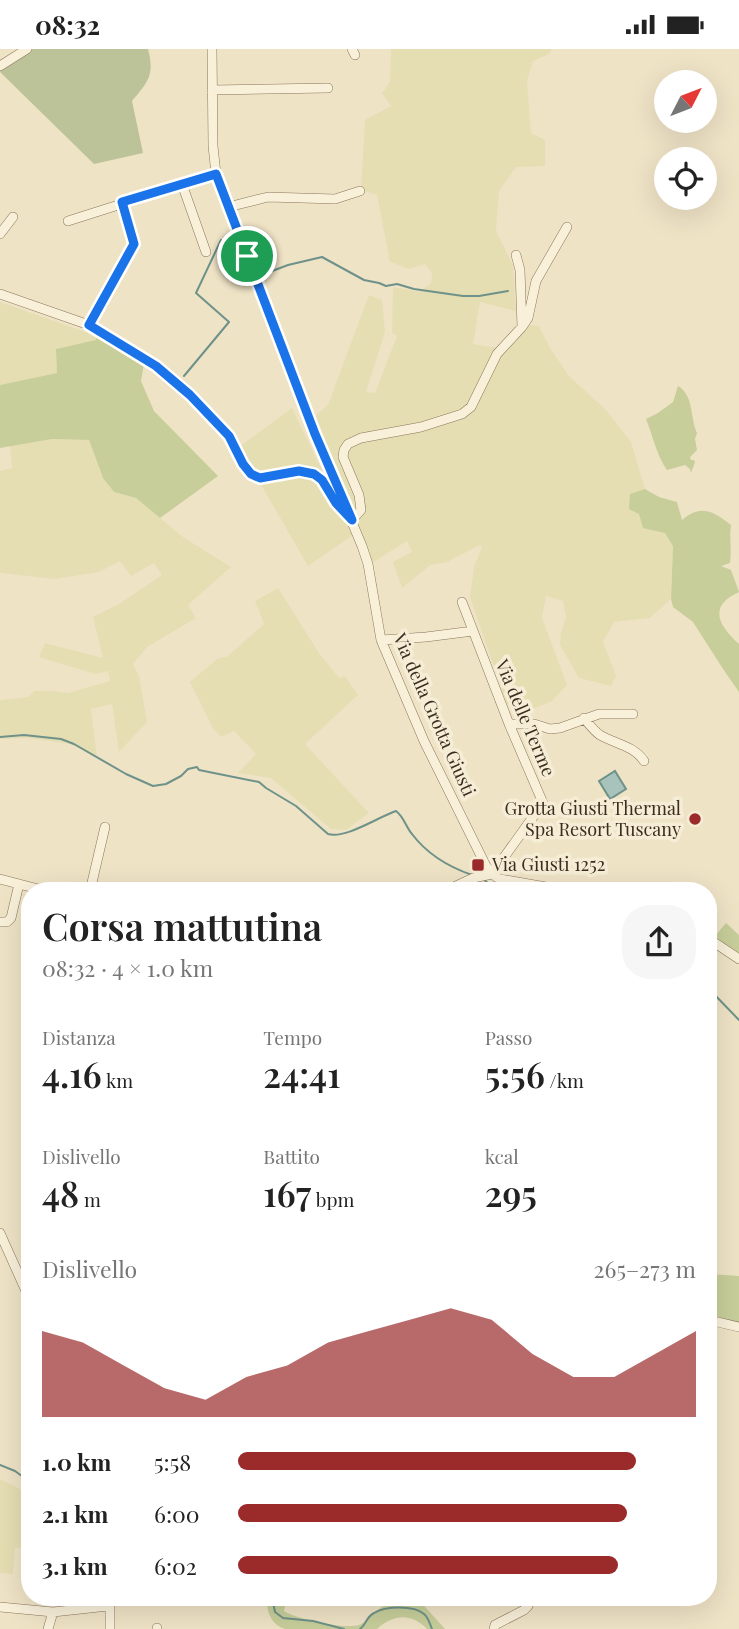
<!DOCTYPE html>
<html lang="it">
<meta charset="utf-8">
<style>
:root{--surface:#fff;--page:#f6f6f6;--text:#222;--muted:#767676;--accent:#9b2b2a}
body{margin:0;font-family:"Playfair Display",serif;background:var(--page);color:var(--text);height:100vh;display:flex;flex-direction:column;font-size:26px;white-space:nowrap}
*{box-sizing:border-box;margin:0}
p{font-size:23px;color:var(--muted)}
.icon{flex:none;width:38px;height:38px;fill:none;stroke:currentColor;stroke-width:2;stroke-linecap:round;stroke-linejoin:round}
.map{position:relative;flex:1;overflow:hidden}
.details{position:absolute;left:21px;top:833px;width:696px;height:724px;display:flex;flex-direction:column;background:var(--surface);border-radius:28px;box-shadow:0 7px 28px #0002}
.details>*{flex:none}
.needle{width:46px;rotate:48deg}
.buttons{position:absolute;left:654px;top:21px;display:grid;gap:14px}
.buttons a{display:grid;place-items:center;width:63px;height:63px;border-radius:50%;background:var(--surface);box-shadow:0 7px 28px #0002;font-size:35px}
.pin{position:absolute;display:grid;place-items:center;width:60px;height:60px;color:#fff;margin:-30px;border:4px solid #fff;border-radius:50%;box-shadow:0 2px 7px #0007}
.round{display:grid;place-items:center;flex:none;width:74px;height:74px;border-radius:28px;background:var(--page)}
.head{display:flex;align-items:center;justify-content:space-between;height:119px;padding:0 21px}
h1{font-size:38px;font-weight:600;line-height:52px}
.metrics{display:grid;grid-template-columns:repeat(3,1fr);gap:10px;height:119px;padding:7px 21px}
.metrics div{display:grid;align-content:center}
.metrics b{font-size:35px;font-weight:600}
.metrics small{font-size:19px;font-weight:400}
.metrics p{font-size:19px}
.chart{height:196px;padding:14px 21px}
.chart p{display:flex;justify-content:space-between}
.chart svg{width:100%;height:126px;margin-top:7px;fill:var(--accent);opacity:.7}
ul{padding:0 21px;list-style:none;font-size:23px}
li{display:grid;grid-template-columns:112px 84px 1fr;align-items:center;height:52px}
li i{height:18px;border-radius:9px;background:var(--accent)}
.status{display:flex;justify-content:space-between;align-items:center;height:49px;padding:0 35px;background:var(--surface);direction:ltr}
.status svg{height:19px;fill:currentColor}
.map>svg:first-child{display:block}
.farmland{fill:#e5deb3}
.green{fill:#c7ce9a}
.cemetery{fill:#bdc399}
.water{fill:#a8c3bb;stroke:#6e9289;stroke-width:2}
.lines{fill:none;stroke-linecap:round;stroke-linejoin:round}
.stream{stroke:#6e9289;stroke-width:2}
.minor-casing{stroke:#8b755b;stroke-width:10}
.minor{stroke:#f9f0da;stroke-width:9}
.route-casing{stroke:#fff;stroke-width:14}
.route{stroke:#1a73e8;stroke-width:9}
.poi-dot{fill:#9b2b2a;stroke:#f6edd6;stroke-width:2.5}
.labels{text-anchor:middle;stroke-width:7;stroke-linejoin:round;paint-order:stroke}
.street-label{font-size:18px;fill:#3b2d1f;stroke:#f6edd6}
.poi-label{font-size:18px;fill:#3b2d1f;stroke:#f6edd6;text-anchor:end}
</style>
<div class="status"><b>08:32</b><svg viewBox="0 0 49 12"><path d="M0 12V9h3v3zM5 12V6h3v6zM10 12V3h3v9zM15 12V0h3v12zM26 1h20v11H26zM47 4h2v5h-2z"/></svg></div>
<div class="map">
<svg width="739" height="1580" viewBox="0 0 739 1580">
<rect width="100%" height="100%" fill="#efe3c6"/>
<!-- farmland -->
<path class="farmland" d="M391 0H552L549 5 533 12 527 32 531 84 545 91V117L516 118 499 142 496 182 513 216 516 262 480 253 473 295 505 300 530 276 539 277 550 299 569 327 606 361 631 393 645 440 630 445 639 465 665 484 673 496 671 550 650 569 614 573 603 593 616 627 611 637 579 629 560 596 561 584 566 568 563 552 546 547 542 569 567 636 552 652 525 663 517 652 507 656 470 548 474 518 482 498 480 496 447 513 430 516 402 539 393 513 412 503 407 492 372 514 312 370 328 356 369 246 382 251 385 283 366 343 375 344 397 287 392 284 393 238 420 243 431 234 432 224 425 215 409 220 390 213 377 146 361 141 365 71 391 57 382 44 390 33Z
M0 253 97 287V291L56 300 57 324 0 336Z
M292 359 353 486 308 517 239 398Z
M52 390 89 391 103 429 114 443 136 449 183 488 231 518 188 556 196 569 147 598 133 615 139 627 147 673 119 703 112 655 91 660 97 708 70 695 28 689 0 690V651L28 648 34 642H53L68 644 110 632 108 622 95 625 39 608 45 594 103 609 93 568 119 555 162 526 154 514 131 527 120 512 99 523 55 530 0 524V422L12 419 10 397Z
M278 539 319 604 339 629 345 627 358 646 305 695 369 764 346 781 331 780 271 729 238 724 256 705 234 682 221 688 213 679 190 633 217 610 228 607 264 575 255 552Z
M0 1430 30 1445V1484L27 1498 15 1499 13 1525 0 1524Z"/>
<!-- green -->
<path class="green" d="M97 287 118 296 144 315 141 332 154 362 218 427 160 469 136 449 114 443 103 429 89 391 52 390 0 399V336L57 324 56 300 96 291Z
M678 337C694 346 690 369 697 384L695 390 697 401 690 408 691 411H694L695 413 691 424 690 420 685 416 667 421C656 405 653 387 646 370L658 364 673 353Z
M645 440 659 448 677 453 682 471C701 455 713 462 731 476 729 489 732 500 730 514L721 517 731 521 739 543C708 557 718 576 739 595V643L723 620 693 573 673 558 671 550 673 497 665 484 643 479 639 465 629 460 630 445Z
M726 874 739 886V907L715 887Z
M709 1225 739 1227V1276L709 1267Z
M267 1549H287L284 1562C299 1571 343 1580 359 1576 364 1574 368 1570 372 1566 387 1553 397 1547 417 1549L445 1580H427C411 1564 394 1565 377 1580H285C271 1576 266 1562 267 1549Z"/>
<!-- cemetery -->
<path class="cemetery" d="M32 0H148C155 26 148 33 132 52L143 104 94 115 0 23V20Z"/>
<!-- water -->
<path class="water" d="M615 722 626 740 610 750 599 732Z"/>
<g class="lines">
<!-- stream -->
<path class="stream" d="M259 227 288 216 322 208 364 231 379 234 386 237 397 235 414 240 463 247H479L508 242
M184 327 229 273 196 244 221 191
M0 688 24 686 61 690 74 695 126 725 153 737 166 735 181 727 188 720 197 718 199 721 259 733 266 739 296 757 328 785C346 790 378 768 396 762 404 768 406 778 412 785 427 805 449 818 472 826
M484 831 496 840H511L515 842
M709 940 739 971
M0 1416 15 1422 30 1433
M284 1549 273 1553 275 1563 283 1569 313 1572 344 1580
M360 1580C366 1576 366 1568 374 1564 385 1557 414 1556 424 1565 428 1568 430 1575 432 1580"/>
<!-- minor casing -->
<g class="minor-casing">
<path id="minor" d="M212 0 213 97 216 125 315 385 362 497 368 515 381 591 424 692 486 817 496 828 500 830 569 842
M352 0 355 6
M0 17 27 0
M212 41 328 39
M182 135 206 203
M228 158 268 148 335 150 360 142
M68 172 216 125
M0 185 13 168
M516 206 520 221 522 278
M0 245 89 276 131 301 173 330 204 359 229 387 243 415 251 425 260 429 299 422 314 425 322 431 336 454 352 471 361 461 359 446 343 408 344 401 348 395 361 389 421 378 462 365 471 358 497 305 522 278 528 269 536 232 567 178
M89 276 133 195 122 153
M462 553 509 675 543 754 492 825
M381 591 426 588 473 582
M584 669C589 675 594 682 600 686 615 695 633 696 644 712
M509 675H534L550 680 560 679 599 665H633
M0 830 46 842
M90 842 105 778
M445 842 473 829 492 825
M0 873H7L11 869 19 835
M709 890 739 910
M0 1184 30 1251
M709 1271 739 1278
M110 1549V1580
M0 1558 53 1563 108 1557
M157 1579V1580
M48 1580 53 1563
M494 1580 495 1576 524 1561 528 1557 531 1549"/>
</g>
<!-- minor -->
<use href="#minor" class="minor"/>
</g>
<g class="lines">
<!-- route casing -->
<g class="route-casing">
<path id="route" d="M216 125 315 385 352 471 336 454 322 431 314 425 299 422 260 429 251 425 243 415 229 387 190 346 156 317 89 276 134 195 122 153Z"/>
</g>
<!-- route -->
<use href="#route" class="route"/>
</g>
<!-- markers -->
<g class="poi-dot">
<circle cx="695" cy="770" r="7"/>
<rect x="471" y="809" width="14" height="14" rx="3.5"/>
</g>
<g class="labels">
<!-- street labels -->
<g class="street-label">
<text transform="translate(434 666) rotate(66)" y="6">Via della Grotta Giusti</text>
<text transform="translate(525 669) rotate(67)" y="6">Via delle Terme</text>
</g>
<!-- poi labels -->
<g class="poi-label">
<text x="681" y="766">Grotta Giusti Thermal<tspan x="681" dy="21">Spa Resort Tuscany</tspan></text>
<text x="492" y="822" text-anchor="start">Via Giusti 1252</text>
</g>
</g>
</svg>
<div class="buttons">
<a><svg class="needle" viewBox="-14 -14 28 28"><path d="M0-13l5 13h-10z" fill="#e53935"/><path d="M0 13l5-13h-10z" fill="#767676"/></svg></a>
<a><svg class="icon" aria-label="locate" viewBox="0 0 24 24"><circle cx="12" cy="12" r="6"/><path d="M12 2v4M12 18v4M2 12h4M18 12h4"/></svg></a>
</div>
<div class="pin" style="left:247px;top:207px;background:#1e9e55"><svg class="icon" aria-label="arrive" viewBox="0 0 24 24"><path d="M6 21V4h12l-3 4 3 4H6"/></svg></div>
<section class="details">
<div class="head"><div><h1>Corsa mattutina</h1><p>08:32 · 4 × 1.0 km</p></div><a class="round"><svg class="icon" aria-label="share" viewBox="0 0 24 24"><path d="M12 15V3M7 8l5-5 5 5M5 13v7h14v-7"/></svg></a></div>
<div class="metrics">
<div><p>Distanza</p><b>4.16<small> km</small></b></div>
<div><p>Tempo</p><b>24:41</b></div>
<div><p>Passo</p><b>5:56<small> /km</small></b></div>
</div>
<div class="metrics">
<div><p>Dislivello</p><b>48<small> m</small></b></div>
<div><p>Battito</p><b>167<small> bpm</small></b></div>
<div><p>kcal</p><b>295</b></div>
</div>
<div class="chart"><p><span>Dislivello</span>265–273 m</p>
<svg viewBox="0 0 160 44" preserveAspectRatio="none"><path d="M0 44V14L10 18L20 26L30 34L40 38L50 30L60 26L70 18L80 14L90 10L100 6L110 10L120 22L130 30L140 30L150 22L160 14V44z"/></svg>
</div>
<ul>
<li><b>1.0 km</b>5:58<i style="width:87%"></i></li>
<li><b>2.1 km</b>6:00<i style="width:85%"></i></li>
<li><b>3.1 km</b>6:02<i style="width:83%"></i></li>
</ul>
</section>
</div>
